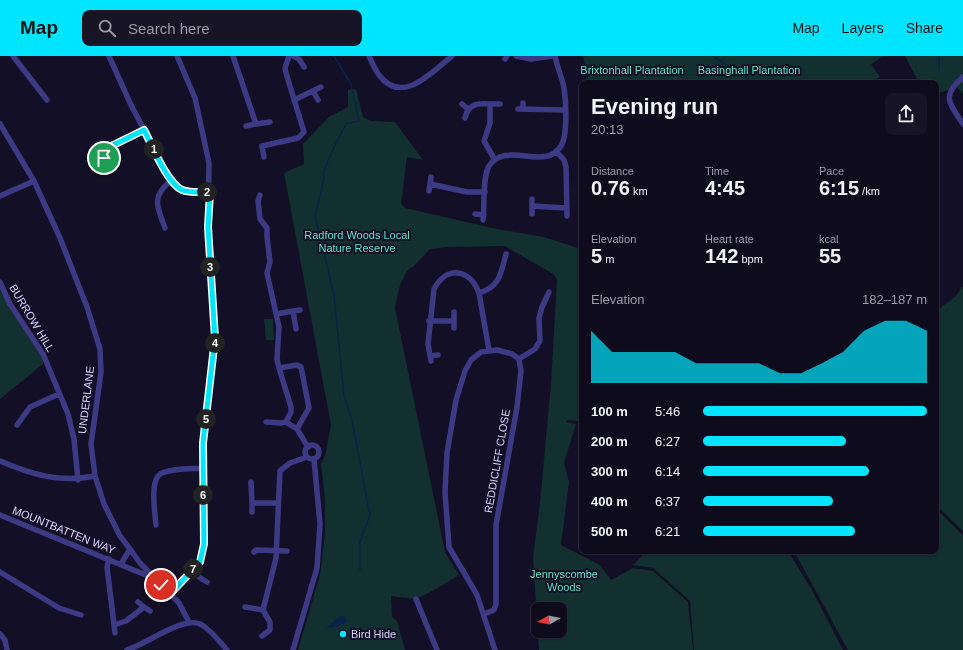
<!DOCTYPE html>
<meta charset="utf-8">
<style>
:root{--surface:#0e0b1c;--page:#171425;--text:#f1f3f6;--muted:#9b9ba3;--line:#2e2b3b;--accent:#00e5ff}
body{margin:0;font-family:Arial,sans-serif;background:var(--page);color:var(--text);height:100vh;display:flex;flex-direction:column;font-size:15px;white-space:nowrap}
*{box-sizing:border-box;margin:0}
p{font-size:13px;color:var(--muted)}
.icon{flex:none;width:22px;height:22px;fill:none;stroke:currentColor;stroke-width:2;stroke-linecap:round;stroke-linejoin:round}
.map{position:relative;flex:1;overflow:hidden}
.side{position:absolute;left:579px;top:24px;width:360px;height:474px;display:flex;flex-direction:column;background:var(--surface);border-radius:8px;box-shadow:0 1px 3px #0004,0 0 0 1px var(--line)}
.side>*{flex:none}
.needle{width:26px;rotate:261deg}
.buttons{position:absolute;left:531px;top:546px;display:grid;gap:8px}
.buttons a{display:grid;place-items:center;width:36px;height:36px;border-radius:8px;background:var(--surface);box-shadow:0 1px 3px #0004,0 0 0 1px var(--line);font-size:20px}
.pin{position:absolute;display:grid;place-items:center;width:34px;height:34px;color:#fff;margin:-17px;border:2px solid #fff;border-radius:50%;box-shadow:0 1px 4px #0007}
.km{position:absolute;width:20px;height:20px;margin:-10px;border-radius:50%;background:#222;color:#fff;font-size:11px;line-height:20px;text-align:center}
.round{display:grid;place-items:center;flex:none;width:42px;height:42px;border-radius:8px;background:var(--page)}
.overview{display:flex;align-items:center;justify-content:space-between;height:68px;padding:0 12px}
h1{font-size:22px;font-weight:800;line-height:30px}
.figures{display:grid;grid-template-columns:repeat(3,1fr);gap:6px;height:68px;padding:4px 12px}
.figures div{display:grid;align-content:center}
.figures b{font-size:20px;font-weight:800}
.figures small{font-size:11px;font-weight:400}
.figures p{font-size:11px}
.chart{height:112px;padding:8px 12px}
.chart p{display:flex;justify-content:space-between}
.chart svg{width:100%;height:72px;margin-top:4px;fill:var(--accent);opacity:.7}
ul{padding:0 12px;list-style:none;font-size:13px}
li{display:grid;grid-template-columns:64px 48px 1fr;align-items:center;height:30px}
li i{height:10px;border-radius:5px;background:var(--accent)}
header{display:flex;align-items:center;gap:24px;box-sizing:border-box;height:56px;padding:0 20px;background:var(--accent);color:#111}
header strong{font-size:19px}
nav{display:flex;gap:22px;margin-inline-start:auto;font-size:14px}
.search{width:280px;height:36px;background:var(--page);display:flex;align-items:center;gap:10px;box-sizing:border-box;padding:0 14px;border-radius:8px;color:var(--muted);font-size:15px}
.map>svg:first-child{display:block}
.green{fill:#12302f;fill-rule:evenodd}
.water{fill:#0c2248}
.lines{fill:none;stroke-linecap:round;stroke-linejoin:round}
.stream{stroke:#0c2248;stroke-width:1.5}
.minor{stroke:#3d3a85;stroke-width:5.5}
.route-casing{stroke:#fff;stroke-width:8}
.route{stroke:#00e5ff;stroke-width:5}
.poi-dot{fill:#00e5ff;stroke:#130f26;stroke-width:1.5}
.labels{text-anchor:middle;stroke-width:4;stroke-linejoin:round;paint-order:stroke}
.park-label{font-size:11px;fill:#5fe0c0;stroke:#130f26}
.street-label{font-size:11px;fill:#d9d4ff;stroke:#130f26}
.poi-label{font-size:11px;fill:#d9d4ff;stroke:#130f26;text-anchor:start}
</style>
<header>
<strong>Map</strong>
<div class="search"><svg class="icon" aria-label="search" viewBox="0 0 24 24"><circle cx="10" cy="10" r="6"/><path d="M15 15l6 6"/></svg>Search here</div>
<nav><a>Map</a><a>Layers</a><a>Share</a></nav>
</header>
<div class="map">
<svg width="963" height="594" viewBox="0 0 963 594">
<rect width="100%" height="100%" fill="#130f26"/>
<!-- green -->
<path class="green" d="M583 0H884L871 8 880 21 869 27H589Z
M905 0H963V38L956 30 943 36 936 37V27H919Z
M356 33 363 61 371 65 395 66 423 104 407 101 401 147 405 152 497 173 544 181 578 192 582 186V359L579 365 568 364 566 366 576 368 564 407 569 426 561 489 600 509 611 524 633 512 653 515 688 546 693 594H539L533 501 540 447 551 328 557 223 553 218 505 190 447 191 430 193 412 212 411 211C400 222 398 237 395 252L445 496 459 519 436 533 416 543 391 540 392 561 397 565 405 594H298L320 519 325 477V442L321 408 325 400 331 369 284 117 304 108 303 88 329 61 348 51V34ZM538 553H560V575H538Z
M963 230V475L936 449V255L955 241Z
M0 231 43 303V308L0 343Z
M264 263H273L274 284H266Z
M936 453 963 479V594H848L794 495H936Z
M647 495H788L813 536 843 594H694L690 545 653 512 633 509Z"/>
<!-- water -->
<path class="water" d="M340 560H345L347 566 337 571 326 572Z"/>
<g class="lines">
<!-- stream -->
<path class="stream" d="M334 0 351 28 359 65 346 68C340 79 334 91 329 102 326 108 327 112 323 117L324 122 315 160 334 239 344 339 352 365 370 459 360 486V514
M713 0 754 27
M939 14V0"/>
<!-- minor -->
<path class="minor" d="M13 0 47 44
M109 0 131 49 171 125 183 134 209 136
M233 0 256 68 270 66
M293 0 299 3 304 11
M369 0C372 6 375 14 379 19 402 50 432 16 452 0
M516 0 531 3 552 0
M505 3 507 0
M963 21C941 40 949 47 963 68
M313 35 318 44
M294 44 321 31
M523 47V53
M462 48 468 53
M490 48H500
M518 53 565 54
M465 62C468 48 477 47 490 48V67L484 85 495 104
M0 68 34 125 60 182 87 251 100 293 101 316 91 388 95 420 104 448 120 480 130 493 140 507 179 547 189 566
M246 70 256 68
M98 88 101 95 144 74
M101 95 104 102
M556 95 564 104 566 111 567 160
M264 101 262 90 298 82 304 76 286 17 285 12 289 0
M430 128 467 136H485
M429 135 431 121
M260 139 258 145 260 163 267 172V181L270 206 267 217 279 271 277 303 279 312 297 309 301 311 309 352 297 373 308 391
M0 140 34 125
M532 150 566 152
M475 158 484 159
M532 158V143
M483 164C485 149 482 122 489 110 506 84 545 116 561 90 568 79 566 45 564 32 562 21 557 11 555 0
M165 172C157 151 151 140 171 125
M0 226 10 248 43 298 68 358 74 383 78 424
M479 237C500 231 501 217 506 198
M293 255 300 254
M276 258 293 255 296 273
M429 265H454
M454 272V256
M430 300 438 299
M519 303 535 293 540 285 539 262 542 251 549 236
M431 305 428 288 434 233C447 209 470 213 479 237L489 294
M279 312 291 351V356L286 366 297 373
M266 366 281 367 286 366
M17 369 30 351 59 338
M305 396a7 7 0 1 1 14 0a7 7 0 1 1-14 0Z
M0 405C33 419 60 427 95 420
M251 426 252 447H278
M252 456V447
M0 459 153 522
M156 469C155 457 149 422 162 417 174 412 190 413 203 412
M254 496 256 494 287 495
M109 503 107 511 115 577
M121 508 130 493
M0 516 59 552 81 559
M191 516 207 526
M170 538 200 506 204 488 203 387 215 282 208 171 209 107 195 42 177 0
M416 543 437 594
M138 546 144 551
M245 551 263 554
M484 558 494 554 496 548V469L517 351 521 315 519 303 512 298 497 294 481 296 471 304 465 315 456 344 447 397 445 436 449 491 477 539 495 594
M114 569 126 565 144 551 150 555
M0 578 5 584 7 594
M262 580 270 574V566L263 554 276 502 280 415 290 407 307 401
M127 594C147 588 185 558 202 569 212 575 219 585 227 594
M293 594 317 512 320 468 314 403"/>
</g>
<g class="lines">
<!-- route casing -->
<g class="route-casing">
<path id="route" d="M104 102 101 95 144 74C152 89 167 127 182 134 190 137 201 136 210 136L208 171 215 282 203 387 204 488 200 506 170 538 161 529"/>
</g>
<!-- route -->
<use href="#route" class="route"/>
</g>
<!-- markers -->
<circle class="poi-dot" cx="343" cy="578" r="4"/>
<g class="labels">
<!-- park labels -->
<g class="park-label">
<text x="632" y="18">Brixtonhall Plantation</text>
<text x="749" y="18">Basinghall Plantation</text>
<text x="357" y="183">Radford Woods Local<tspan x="357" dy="13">Nature Reserve</tspan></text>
<text x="564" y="522">Jennyscombe<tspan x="564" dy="13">Woods</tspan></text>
</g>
<!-- street labels -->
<g class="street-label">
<text transform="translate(32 262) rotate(59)" y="4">BURROW HILL</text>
<text transform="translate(86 344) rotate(-83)" y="4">UNDERLANE</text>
<text transform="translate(497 405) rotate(-80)" y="4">REDDICLIFF CLOSE</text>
<text transform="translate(64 474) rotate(22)" y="4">MOUNTBATTEN WAY</text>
</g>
<!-- poi labels -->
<g class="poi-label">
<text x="351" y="582">Bird Hide</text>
</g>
</g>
</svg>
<div class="buttons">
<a><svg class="needle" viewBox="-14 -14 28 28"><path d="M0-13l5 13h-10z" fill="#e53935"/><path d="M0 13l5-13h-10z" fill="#9b9ba3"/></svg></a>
</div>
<div class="pin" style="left:104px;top:102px;background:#1e9e55"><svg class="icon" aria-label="arrive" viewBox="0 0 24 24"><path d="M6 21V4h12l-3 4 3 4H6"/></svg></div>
<div class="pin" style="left:161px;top:529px;background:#d93025"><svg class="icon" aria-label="check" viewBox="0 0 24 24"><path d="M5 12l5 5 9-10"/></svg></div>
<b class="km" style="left:154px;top:93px">1</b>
<b class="km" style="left:207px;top:136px">2</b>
<b class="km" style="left:210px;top:211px">3</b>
<b class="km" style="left:215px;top:287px">4</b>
<b class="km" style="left:206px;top:363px">5</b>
<b class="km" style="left:203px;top:439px">6</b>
<b class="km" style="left:193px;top:513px">7</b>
<section class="side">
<div class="overview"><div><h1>Evening run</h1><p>20:13</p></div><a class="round"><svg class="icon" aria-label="share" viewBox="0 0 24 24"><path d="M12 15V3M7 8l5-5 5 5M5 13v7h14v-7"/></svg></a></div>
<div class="figures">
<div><p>Distance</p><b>0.76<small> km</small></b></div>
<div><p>Time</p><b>4:45</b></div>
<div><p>Pace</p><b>6:15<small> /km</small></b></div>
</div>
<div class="figures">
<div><p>Elevation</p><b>5<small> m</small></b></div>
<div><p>Heart rate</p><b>142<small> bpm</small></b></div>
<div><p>kcal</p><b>55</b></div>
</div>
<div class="chart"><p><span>Elevation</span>182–187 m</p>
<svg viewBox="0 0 160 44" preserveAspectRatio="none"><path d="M0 44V12L10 25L20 25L30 25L40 25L50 32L60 32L70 32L80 32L90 38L100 38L110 32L120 25L130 12L140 6L150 6L160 12V44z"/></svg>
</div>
<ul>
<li><b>100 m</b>5:46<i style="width:100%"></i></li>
<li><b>200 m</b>6:27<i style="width:64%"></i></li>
<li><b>300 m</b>6:14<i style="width:74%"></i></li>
<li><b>400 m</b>6:37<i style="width:58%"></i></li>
<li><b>500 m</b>6:21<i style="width:68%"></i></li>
</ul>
</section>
</div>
